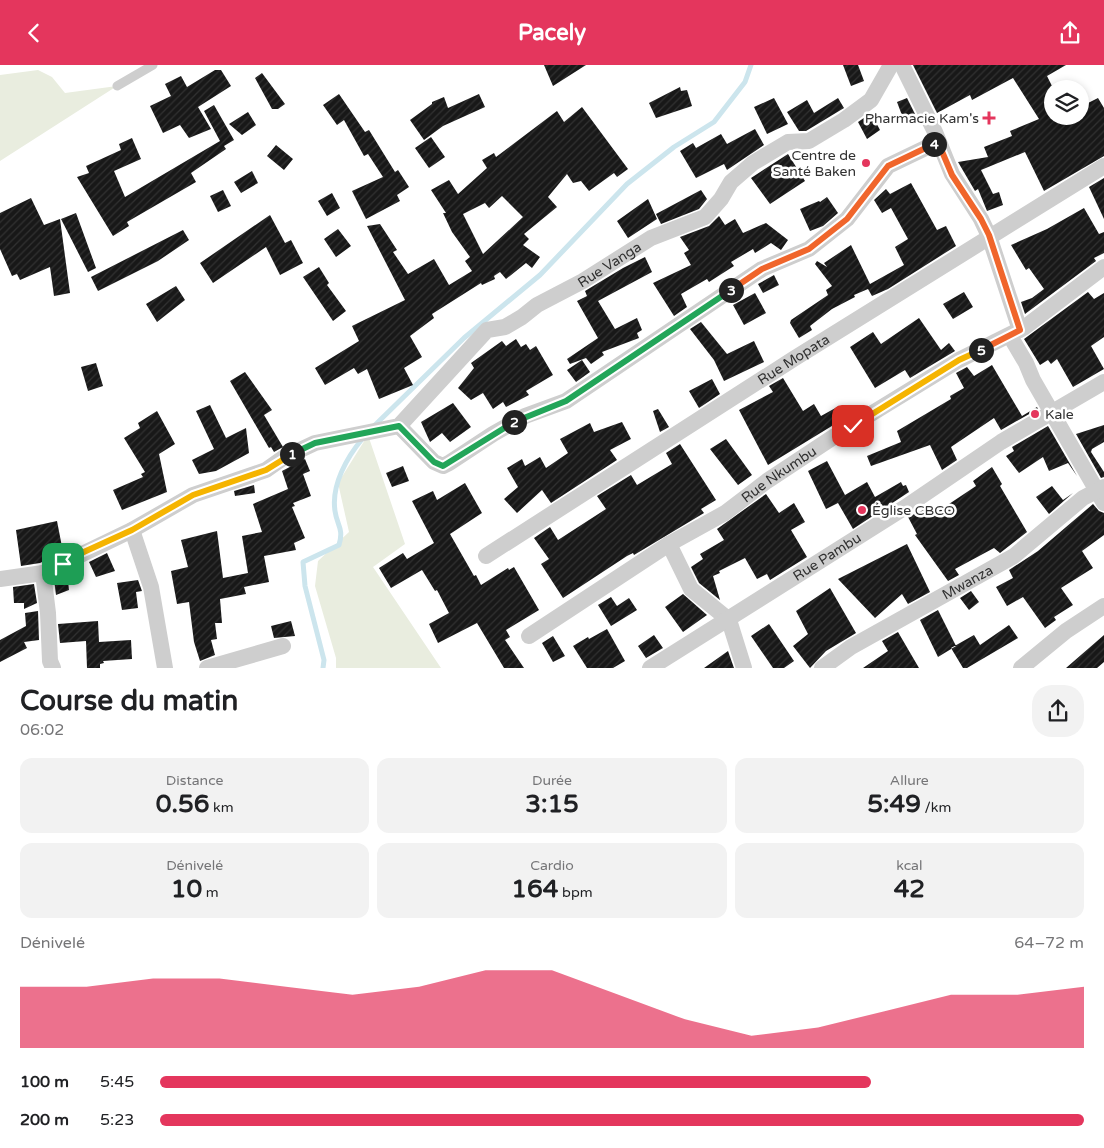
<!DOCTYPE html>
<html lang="fr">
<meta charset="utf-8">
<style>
:root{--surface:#fff;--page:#f2f2f2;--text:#202124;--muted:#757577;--accent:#e4365d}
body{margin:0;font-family:"Varela Round",sans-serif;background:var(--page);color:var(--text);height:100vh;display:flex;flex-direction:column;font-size:19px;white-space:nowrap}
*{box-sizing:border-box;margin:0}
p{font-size:16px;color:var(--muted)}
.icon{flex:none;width:28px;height:28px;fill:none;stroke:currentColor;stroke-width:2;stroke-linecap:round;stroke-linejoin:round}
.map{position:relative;height:603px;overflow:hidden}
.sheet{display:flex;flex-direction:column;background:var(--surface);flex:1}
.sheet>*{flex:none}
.buttons{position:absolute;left:1044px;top:15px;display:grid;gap:10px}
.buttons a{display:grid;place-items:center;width:45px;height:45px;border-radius:50%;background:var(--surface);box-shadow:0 2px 8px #0003;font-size:25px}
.pin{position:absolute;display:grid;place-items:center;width:42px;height:42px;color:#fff;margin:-21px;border-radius:10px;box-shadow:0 2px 8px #0006}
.km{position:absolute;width:25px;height:25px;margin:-12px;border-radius:50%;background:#222;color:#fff;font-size:14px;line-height:25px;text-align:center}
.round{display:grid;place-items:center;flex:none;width:52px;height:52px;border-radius:20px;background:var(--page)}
.head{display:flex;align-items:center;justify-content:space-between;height:85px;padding:0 20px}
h1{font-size:28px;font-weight:800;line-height:38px}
.metrics{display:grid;grid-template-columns:repeat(3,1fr);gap:8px;height:85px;padding:5px 20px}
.metrics div{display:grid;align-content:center;border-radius:12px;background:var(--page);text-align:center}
.metrics b{font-size:25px;font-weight:800}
.metrics small{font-size:14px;font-weight:400}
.metrics p{font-size:14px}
.chart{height:140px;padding:10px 20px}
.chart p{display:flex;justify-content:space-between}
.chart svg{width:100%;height:90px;margin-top:5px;fill:var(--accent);opacity:.7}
ul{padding:0 20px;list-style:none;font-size:16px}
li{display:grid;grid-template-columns:80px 60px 1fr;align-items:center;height:38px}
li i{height:12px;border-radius:6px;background:var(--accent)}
header{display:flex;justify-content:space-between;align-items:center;height:65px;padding:0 20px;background:var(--accent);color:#fff;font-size:22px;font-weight:800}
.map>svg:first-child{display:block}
.green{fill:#e9eddf}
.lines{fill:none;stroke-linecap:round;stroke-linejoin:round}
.stream{stroke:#cce5ed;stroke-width:5}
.building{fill:url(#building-hatch);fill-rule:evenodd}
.lane{stroke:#cecece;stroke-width:9}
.street{stroke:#cecece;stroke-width:16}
.split-1-casing{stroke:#fff;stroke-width:10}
.split-2-casing{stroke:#fff;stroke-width:10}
.split-3-casing{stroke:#fff;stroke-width:10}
.split-4-casing{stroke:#fff;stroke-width:10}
.split-5-casing{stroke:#fff;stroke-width:10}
.split-6-casing{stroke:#fff;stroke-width:10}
.split-1{stroke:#f5b400;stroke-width:6}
.split-2{stroke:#22a559;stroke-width:6}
.split-3{stroke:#22a559;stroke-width:6}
.split-4{stroke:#f0652b;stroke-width:6}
.split-5{stroke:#f0652b;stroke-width:6}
.split-6{stroke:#f5b400;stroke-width:6}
.poi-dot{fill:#e4365d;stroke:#fff;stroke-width:2}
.labels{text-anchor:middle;stroke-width:5;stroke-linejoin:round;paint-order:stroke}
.poi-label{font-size:14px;fill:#313131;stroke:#fff;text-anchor:end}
.street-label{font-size:14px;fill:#313131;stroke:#fff}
</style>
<header><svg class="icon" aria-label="back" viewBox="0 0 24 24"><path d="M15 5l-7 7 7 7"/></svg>Pacely<svg class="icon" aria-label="share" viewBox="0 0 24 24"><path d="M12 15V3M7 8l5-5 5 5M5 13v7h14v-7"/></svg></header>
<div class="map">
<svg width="1104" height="603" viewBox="0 0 1104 603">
<defs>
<pattern id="building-hatch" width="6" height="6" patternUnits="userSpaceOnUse" patternTransform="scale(1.25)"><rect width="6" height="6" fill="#181818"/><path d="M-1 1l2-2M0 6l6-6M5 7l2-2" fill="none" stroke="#313131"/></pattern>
</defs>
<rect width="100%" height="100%" fill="#fff"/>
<!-- green -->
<path class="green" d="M38 5 52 12 65 28 117 21 0 96V10Z
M368 370 405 479 373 502 441 603H336V593L315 521 318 496 349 467 338 418Z"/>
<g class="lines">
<!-- stream -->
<path class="stream" d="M374 361 464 273 540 210 627 119 674 82 714 57 745 17 751 0
M323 603 324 595 305 521 303 497 339 480C344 463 337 461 335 446 331 420 347 392 363 373"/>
</g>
<!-- building -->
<path class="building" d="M544 0H586L553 21Z
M843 0H858L864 16 851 21Z
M913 0H1066L1047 11 1052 21V51H1059L1063 58 1073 51H1080V46L1085 42 1084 40 1098 33 1104 43V91L1044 126 1025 87 981 105 993 129 999 127 1003 140 987 146 978 124 975 126 958 97 988 92 984 82 1012 71 1010 66 1039 54 1013 13 972 35 970 30 937 48Z
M215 5H221L231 21 198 42 211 64 189 73 180 60 163 68 150 41 171 31 165 19 181 11 187 22Z
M262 8 285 39 278 44H272L255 13Z
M680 22 681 26 687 25 692 41 656 53 649 38Z
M339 29 365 67 369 65 395 107 398 105 409 122 397 130 400 136 366 154 352 126 383 112 368 89 364 91 344 55 337 60 323 40Z
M479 29 485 42 443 61 424 75 410 55 432 39V37L444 32 448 43Z
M774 33 788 59 767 69 754 42Z
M838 33 844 43 806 66H799L787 47 807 35 814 48Z
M907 33 915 49 903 53 897 37Z
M214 40 234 75 224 81 226 84 191 108 196 117 127 157 129 161 113 171 77 112 89 108 86 101 121 85 119 79 132 73 141 94 114 106 125 132 220 76 204 46Z
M582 42 628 104 617 112 614 108 589 126 581 116 573 118 567 109 548 132 557 142 524 169 529 174 523 180 540 192 532 203 526 198 506 214 500 207 494 211 495 214 482 220 481 218 432 249 434 253 410 271 422 292 404 303 413 320 379 334 367 304 358 309 354 303 325 320 315 303 359 276 352 261 405 235 367 161 380 159 397 185 393 187 408 209 434 194 449 220 472 206 465 196 470 192 452 167 443 148H446L431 125 449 115 458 129 487 103 482 95 494 88 496 92 557 46 564 57ZM502 131 523 152 483 189 463 149 485 138 489 143Z
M248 47 256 60 242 70 229 59Z
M871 48 880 65 867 74 858 57Z
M755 64 764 80 727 105 724 99 696 113 680 86 693 78 696 83 721 69 727 79Z
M431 72 445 92 429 103 415 83Z
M276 80 293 94 284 105 267 91Z
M788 89 805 116 770 139 751 113Z
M252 106 258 118 241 128 234 117Z
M1104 113V154L1089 122Z
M911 118 937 165 946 161 956 181 888 224 872 231 868 224 854 230 855 232 832 244 810 261 812 265 799 273 790 258 791 255 828 230 826 225 832 221 815 199 817 196 827 202 824 198 851 180 870 219 904 200 895 182 908 174 891 143 882 148 874 135 886 124 890 129Z
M223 125 231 141 218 147 210 131Z
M701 125 707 134 699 144 661 159 656 149Z
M332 128 340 143 327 151 318 136Z
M827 132 838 148 823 161 810 166 800 144 819 136 820 137Z
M31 133 44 160 60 154 70 228 54 231 50 202 20 215 17 209 12 211 0 184V148Z
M648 134 657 154 628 173 617 156Z
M1084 143 1099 169 1104 167V188L1094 193 1096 196 1025 249 1021 237 1032 233 1044 224 1029 203 1026 205 1011 180 1047 164Z
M76 148 96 203 88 207 61 154Z
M270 150 285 178 291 175 303 198 280 210 266 182 213 218 200 198Z
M719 151 725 160 735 154 743 168 766 158 788 175 781 185 771 178 755 188 753 184 731 197 734 201 709 217 707 214 681 229 687 242 674 251 653 218 691 200 684 188 689 185 680 172 709 161Z
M338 164 351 181 336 192 324 174Z
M183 165 189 175 158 196 98 226 91 212Z
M645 192 652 207 598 236 615 264 637 253 642 265 637 268 639 273 602 287 604 290 591 299 586 293 570 299 567 294 598 273 577 236 587 231 585 226 623 203Z
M319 202 329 218 327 220 346 246 333 256 303 212Z
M774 210 779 220 763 228 758 219Z
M176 221 185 235 157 257 146 239Z
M964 227 973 242 953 254 943 239Z
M1088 227 1094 234 1104 228V272L1091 281 1104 304 1073 322 1057 294 1051 299 1048 295 1040 300 1024 274Z
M755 228 766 248 744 260 733 240Z
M919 253 941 285 949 278 955 286 910 313 905 305 875 323 850 282 873 267 881 279Z
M701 257 727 289 754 276 764 297 724 316 714 295 690 264Z
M516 274 521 282 526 279 530 285 536 281 553 310 526 326 529 330 506 342 503 337 493 344 483 328 471 335 458 323 474 303 471 298 502 276 506 281Z
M582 295 590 307 576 317 567 305Z
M96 298 103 321 88 326 81 302Z
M992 300 1022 351 1037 342 1038 344 1001 365 994 353 951 382 957 395 942 405 930 380 871 401 867 391 901 377 897 366 951 334 950 331 964 323 956 308 967 302 974 311Z
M245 307 272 345 264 350 283 382 274 387 271 382 269 383 230 316Z
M783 313 803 346 814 339 821 351 839 341 845 353 768 400 739 345 773 327 769 321Z
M712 314 720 329 699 343 689 326Z
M453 338 471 362 450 377 442 368 430 377 421 357Z
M210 340 226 373 246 363 249 388 216 406 199 409 192 395 214 384 196 346Z
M658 344 669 362 660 367 653 346Z
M157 346 175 379 159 389 167 427 122 445 113 425 143 412 141 409 145 407 124 373 140 363 138 358Z
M622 357 631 374 610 385 617 395 551 438 542 425 517 448 504 434 518 422 507 403 522 394 525 401 540 392 546 403 568 388 560 374 590 358 594 367Z
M1104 360V377L1092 384 1091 387 1104 407V412L1101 413 1076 369Z
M1048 361 1077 411 1068 398 1049 406 1043 392 1019 408 1006 391 1014 386 1012 382Z
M726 374 752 410 738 420 710 384Z
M680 379 716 435 701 444 704 448 634 490 633 488 627 491 563 533 541 499 549 494 534 473 550 462 558 475 606 444 597 431 631 410 637 420 672 399 666 388Z
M305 394 310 406 303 409 311 431 293 438 295 441 292 442 305 473 294 478 296 485 264 491 269 517 244 522 246 529 220 534 222 558H215L217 574 211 575 215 590 200 596 194 577 189 537 177 539 171 506 188 502 181 475 217 466 223 513 248 508 242 471 262 467 253 439 288 424 282 406Z
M827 396 845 430 867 417 875 432 901 417 903 421 906 420 909 427 853 464 838 438 826 444 808 406Z
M403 401 409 416 392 422 386 408Z
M992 402 1002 419 1000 421 1027 467 1000 488 994 483 955 504 959 510 948 516 915 470 917 469 908 452 930 442 934 449 976 421 973 416Z
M465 418 482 448 450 469 474 511 476 510 481 520 508 503 509 505 514 502 539 545 506 565 510 572 505 575 524 603H504L477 558 438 578 429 559 449 548 437 525 435 526 422 505 391 523 379 503 403 488 407 494 434 478 412 436 433 426 437 435Z
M254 420 255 428 235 431 234 426Z
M1052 421 1063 435 1073 428 1049 449 1036 432Z
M766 429 779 448 794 438 805 457 791 465 807 492 770 515 767 509 757 514 745 493 719 506 720 508 713 511 720 535 699 518 691 502 703 494 700 489 724 475 717 464Z
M1093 439 1099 446 1104 448V470L1082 486 1093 503 1061 523 1073 540 1054 552 1056 555 1045 563 1023 532 1007 541 996 522 1013 513 1009 505 1038 486Z
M57 456 63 487 40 498 21 501 16 465Z
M907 479 930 527 908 539 902 529 875 553 838 514Z
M107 488 115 506 96 512 89 497Z
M67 508 69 525 56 530 54 514Z
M138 515 142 526 136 527 138 543 122 545 117 518Z
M34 519 37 538 24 544V538H14L13 522Z
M830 523 856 568 826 586 810 603 793 581 808 569 796 546Z
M971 526 979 537 969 545 960 533Z
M683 529 707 550 683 567 665 542Z
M611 532 617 541 629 533 637 545 611 561 598 540Z
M938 545 956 581 938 592 920 555Z
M38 546 39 575 24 577 27 583 0 597V575L26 561 25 548Z
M98 556 99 577 131 575 132 594 103 596 104 598 100 599V603H87L86 576 60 578 58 559Z
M291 556 295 571 274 573 271 561Z
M769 559 794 596 784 603H773L751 571Z
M1009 560 1018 573 967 603H963L951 583 974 570 980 580Z
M607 564 625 596 613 603H587L573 581 588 572 589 574Z
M898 567 919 603H863L888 586 882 576Z
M654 570 663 583 646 593 638 581Z
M1104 570V597L1097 603H1066Z
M553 571 565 591 553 597 542 578Z
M728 586 734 603H704Z"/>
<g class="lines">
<!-- lane -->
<path class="lane" d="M117 21 153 0"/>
<!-- street -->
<g class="street">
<path d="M902 0 935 67 952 109 981 154 989 171 1020 265"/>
<path d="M1010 271 1026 298 1033 315 1104 438"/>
<path d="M399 361 434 397 443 401 449 398 493 369 525 351 566 336 762 204 809 184 847 154 888 101 938 77"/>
<path d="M132 465 151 522 165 603"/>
<path d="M669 479 691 524 729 555 744 603"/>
<path id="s1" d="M486 491 795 293 1104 101"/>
<path d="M43 508 48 548 50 596 53 603"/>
<path id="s2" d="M0 514 43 508 132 465 193 430 266 405 283 393 315 378 399 361 487 265 505 262 522 252 537 240 583 216 651 173 705 152 721 134 731 117 753 98 788 77 809 76 844 55 871 35 891 0"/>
<path id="s3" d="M529 571 669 479 725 448 767 416 835 371 959 295 1025 262 1104 202"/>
<path d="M207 603 283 581"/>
<path id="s4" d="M650 603 904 443 1001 377 1104 317"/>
<path id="s5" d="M822 603 851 582 1014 491 1083 433 1104 422"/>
<path d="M1021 603 1066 566 1104 541"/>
</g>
</g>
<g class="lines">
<!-- split-1 casing -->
<g class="split-1-casing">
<path id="split-1" d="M63 499 75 491 132 465 193 430 266 405 292 389"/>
</g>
<!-- split-2 casing -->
<g class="split-2-casing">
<path id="split-2" d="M292 389 315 378 399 361 434 397 443 401 514 357"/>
</g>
<!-- split-3 casing -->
<g class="split-3-casing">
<path id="split-3" d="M514 357 566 336 731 225"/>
</g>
<!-- split-4 casing -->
<g class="split-4-casing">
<path id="split-4" d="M731 225 762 204 809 184 847 154 888 101 934 79"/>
</g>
<!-- split-5 casing -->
<g class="split-5-casing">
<path id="split-5" d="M934 79 938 77 952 110 981 154 989 170 1020 265 981 285"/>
</g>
<!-- split-6 casing -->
<g class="split-6-casing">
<path id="split-6" d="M853 361 959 295 981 285"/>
</g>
<!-- split-1 -->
<use href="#split-1" class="split-1"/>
<!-- split-2 -->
<use href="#split-2" class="split-2"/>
<!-- split-3 -->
<use href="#split-3" class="split-3"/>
<!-- split-4 -->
<use href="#split-4" class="split-4"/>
<!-- split-5 -->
<use href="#split-5" class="split-5"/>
<!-- split-6 -->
<use href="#split-6" class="split-6"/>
</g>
<!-- markers -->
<g class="poi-dot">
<path d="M986.5 45.5h5v5h5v5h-5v5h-5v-5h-5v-5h5z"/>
<circle cx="866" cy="98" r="5"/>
<circle cx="1035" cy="349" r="5"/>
<circle cx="862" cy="445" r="5"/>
</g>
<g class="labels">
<!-- poi labels -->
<g class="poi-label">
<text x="979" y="58">Pharmacie Kam's</text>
<text x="856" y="95">Centre de<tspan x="856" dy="16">Santé Baken</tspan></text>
<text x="1045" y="354" text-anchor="start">Kale</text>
<text x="872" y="450" text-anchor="start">Église CBCO</text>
</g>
<!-- street labels -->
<g class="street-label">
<text dy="5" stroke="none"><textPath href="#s2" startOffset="702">Rue Vanga</textPath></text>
<text dy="5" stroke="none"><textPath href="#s1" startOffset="365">Rue Mopata</textPath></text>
<text dy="5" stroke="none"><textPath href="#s3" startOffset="298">Rue Nkumbu</textPath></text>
<text dy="5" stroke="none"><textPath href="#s4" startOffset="209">Rue Pambu</textPath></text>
<text dy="5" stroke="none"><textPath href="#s5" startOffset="169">Mwanza</textPath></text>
</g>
</g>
</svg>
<div class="buttons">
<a><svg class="icon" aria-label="layers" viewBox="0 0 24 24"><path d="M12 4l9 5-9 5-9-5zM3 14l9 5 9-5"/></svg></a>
</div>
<div class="pin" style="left:63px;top:499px;background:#1e9e55"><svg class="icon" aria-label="arrive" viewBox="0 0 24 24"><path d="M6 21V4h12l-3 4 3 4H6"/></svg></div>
<div class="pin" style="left:853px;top:361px;background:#d93025"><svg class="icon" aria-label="check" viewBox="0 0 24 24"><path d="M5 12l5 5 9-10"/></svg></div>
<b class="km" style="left:292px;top:389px">1</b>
<b class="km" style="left:514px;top:357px">2</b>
<b class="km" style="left:731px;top:225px">3</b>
<b class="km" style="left:934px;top:79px">4</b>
<b class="km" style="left:981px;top:285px">5</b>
</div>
<section class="sheet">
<div class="head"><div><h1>Course du matin</h1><p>06:02</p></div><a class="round"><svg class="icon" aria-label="share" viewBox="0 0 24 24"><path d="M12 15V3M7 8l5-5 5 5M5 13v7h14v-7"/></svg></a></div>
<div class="metrics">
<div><p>Distance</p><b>0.56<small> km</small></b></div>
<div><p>Durée</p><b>3:15</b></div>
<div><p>Allure</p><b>5:49<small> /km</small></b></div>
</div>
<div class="metrics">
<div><p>Dénivelé</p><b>10<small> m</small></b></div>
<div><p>Cardio</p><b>164<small> bpm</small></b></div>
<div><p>kcal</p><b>42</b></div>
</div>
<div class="chart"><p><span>Dénivelé</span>64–72 m</p>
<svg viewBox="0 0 160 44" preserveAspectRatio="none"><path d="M0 44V14L10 14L20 10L30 10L40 14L50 18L60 14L70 6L80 6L90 18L100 30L110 38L120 34L130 26L140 18L150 18L160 14V44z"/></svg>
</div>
<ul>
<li><b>100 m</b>5:45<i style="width:77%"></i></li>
<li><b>200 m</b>5:23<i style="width:100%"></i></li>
</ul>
</section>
